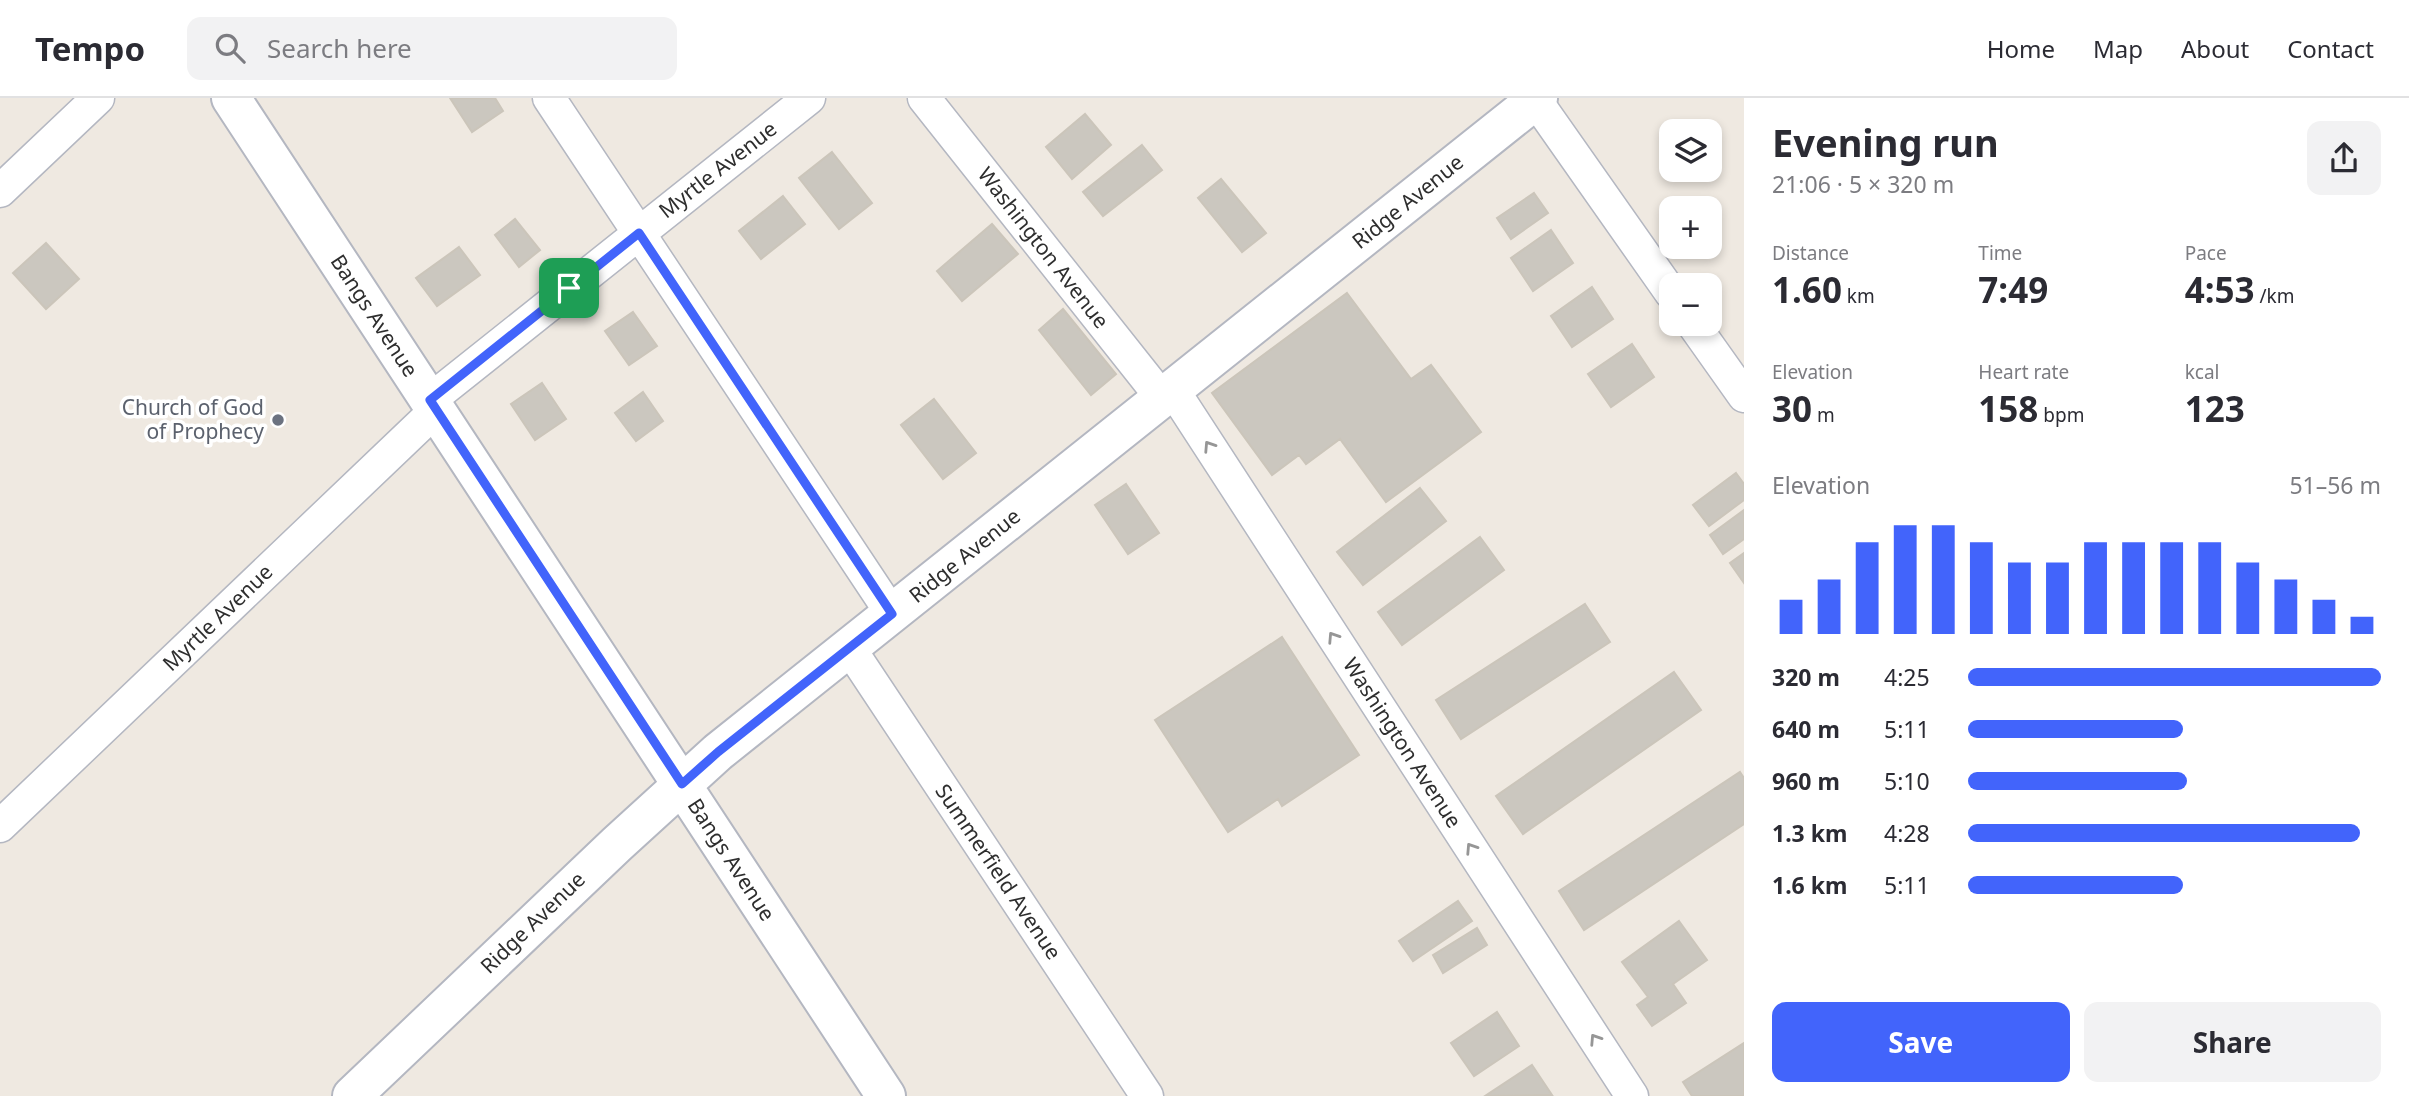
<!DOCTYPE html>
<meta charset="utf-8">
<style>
:root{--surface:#fff;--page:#f2f2f3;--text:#2b2b33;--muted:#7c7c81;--line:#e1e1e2;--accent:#4264fb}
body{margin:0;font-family:"Noto Sans",sans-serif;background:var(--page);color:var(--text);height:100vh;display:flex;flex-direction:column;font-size:26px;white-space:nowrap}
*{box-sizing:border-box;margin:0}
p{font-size:23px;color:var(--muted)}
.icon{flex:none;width:38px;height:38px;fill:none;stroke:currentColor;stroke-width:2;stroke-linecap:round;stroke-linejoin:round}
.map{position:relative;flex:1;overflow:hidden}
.sheet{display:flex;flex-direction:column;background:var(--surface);width:665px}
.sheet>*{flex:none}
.fabs{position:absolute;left:1659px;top:21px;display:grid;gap:14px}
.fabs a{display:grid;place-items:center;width:63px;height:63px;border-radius:14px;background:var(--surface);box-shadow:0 4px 10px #0003;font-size:35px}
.pin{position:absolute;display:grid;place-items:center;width:60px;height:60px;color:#fff;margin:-30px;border-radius:14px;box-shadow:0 4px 10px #0006}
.round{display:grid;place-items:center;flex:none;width:74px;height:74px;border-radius:14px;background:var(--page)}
.summary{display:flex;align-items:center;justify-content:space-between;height:119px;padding:0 28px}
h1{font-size:38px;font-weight:700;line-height:52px}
.stats{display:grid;grid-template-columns:repeat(3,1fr);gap:10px;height:119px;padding:7px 28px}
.stats div{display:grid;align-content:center}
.stats b{font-size:35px;font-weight:700}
.stats small{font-size:19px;font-weight:400}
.stats p{font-size:19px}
.chart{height:196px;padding:14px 28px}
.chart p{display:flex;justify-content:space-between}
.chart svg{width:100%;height:126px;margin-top:7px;stroke:var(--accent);stroke-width:6}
.action{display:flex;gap:14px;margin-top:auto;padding:14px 28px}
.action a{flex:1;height:80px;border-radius:14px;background:var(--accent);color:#fff;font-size:28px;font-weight:700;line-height:80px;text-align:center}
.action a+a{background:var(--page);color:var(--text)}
ul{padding:0 28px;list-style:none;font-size:23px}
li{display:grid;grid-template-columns:112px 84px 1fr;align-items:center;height:52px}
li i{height:18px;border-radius:9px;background:var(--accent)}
header{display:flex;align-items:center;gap:42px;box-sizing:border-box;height:98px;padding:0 35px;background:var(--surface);border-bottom:2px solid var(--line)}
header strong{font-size:33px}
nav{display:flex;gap:38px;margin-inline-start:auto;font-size:24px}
.search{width:490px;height:63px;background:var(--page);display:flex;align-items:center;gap:18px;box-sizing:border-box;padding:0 24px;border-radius:14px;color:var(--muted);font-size:26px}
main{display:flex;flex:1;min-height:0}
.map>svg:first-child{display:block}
.building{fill:#cbc7bf;stroke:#cbc5ba;stroke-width:2}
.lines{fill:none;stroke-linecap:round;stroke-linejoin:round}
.street-casing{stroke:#b4b7c1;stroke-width:35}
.secondary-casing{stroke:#b4b7c1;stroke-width:42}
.street{stroke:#fff;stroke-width:32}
.secondary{stroke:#fff;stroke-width:38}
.oneway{stroke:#969696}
.route-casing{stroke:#fff;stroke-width:14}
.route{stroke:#4264fb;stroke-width:9}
.worship-dot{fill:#6b7280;stroke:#fff;stroke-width:2.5}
.labels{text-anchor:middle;stroke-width:7;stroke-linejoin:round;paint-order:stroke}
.street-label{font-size:21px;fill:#2e2e2e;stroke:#fff}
.worship-label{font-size:21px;fill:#5b616d;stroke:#fff;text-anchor:end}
</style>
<header>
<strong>Tempo</strong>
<div class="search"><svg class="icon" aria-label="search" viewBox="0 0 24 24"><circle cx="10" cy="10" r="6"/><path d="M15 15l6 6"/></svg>Search here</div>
<nav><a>Home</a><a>Map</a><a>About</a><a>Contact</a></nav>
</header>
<main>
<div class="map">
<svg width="1744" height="998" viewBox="0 0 1744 998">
<rect width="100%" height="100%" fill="#efe9e1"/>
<!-- building -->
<path class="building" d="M450 0H495L503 13 472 34Z
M1085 16 1111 47 1072 81 1046 49Z
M1142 47 1162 72 1103 118 1083 94Z
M832 54 872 105 839 131 799 80Z
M1221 81 1266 135 1242 154 1198 100Z
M1534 95 1548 115 1511 141 1497 120Z
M783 98 805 126 761 161 739 133Z
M515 121 540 152 519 169 495 137Z
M992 126 1018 156 962 203 937 173Z
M1551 132 1573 165 1533 193 1511 160Z
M46 145 79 181 46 211 13 175Z
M459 149 480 177 437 208 416 180Z
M1592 189 1613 221 1572 249 1551 218Z
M1347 195 1411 281 1431 267 1481 334 1386 404 1340 341 1306 366 1299 357 1272 377 1212 295Z
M1063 211 1116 276 1091 297 1039 232Z
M633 214 657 248 629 267 605 233Z
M1632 246 1654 279 1611 309 1588 276Z
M542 285 566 321 535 342 511 306Z
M643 294 663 323 636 343 615 315Z
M934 301 976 355 943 381 901 327Z
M1736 375 1744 386V402L1709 428 1693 407Z
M1126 386 1159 435 1128 456 1095 407Z
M1420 390 1446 423 1363 487 1337 454Z
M1744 412V441L1723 456 1710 437Z
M1480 439 1504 472 1402 547 1378 514Z
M1744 455V485L1730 465Z
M1585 506 1610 544 1461 641 1436 602Z
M1282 539 1359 657 1282 708 1278 701 1228 734 1155 622Z
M1674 574 1701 612 1523 736 1496 698Z
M1740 674 1744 680V726L1584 832 1559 793Z
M1458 803 1472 823 1413 863 1399 843Z
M1679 823 1707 862 1673 886 1686 905 1652 928 1637 907 1648 899 1622 864Z
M1477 830 1487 847 1443 875 1433 857Z
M1497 914 1519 948 1474 978 1451 945Z
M1744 945V998H1692L1683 984Z
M1532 967 1552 997 1485 998Z"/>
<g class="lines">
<!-- street casing -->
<g class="street-casing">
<path id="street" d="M549 0 892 516
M924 0 1162 300
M1534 0 1671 195
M0 93 98 0
M1693 226 1744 298
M1173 292 1632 998
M430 302 809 0
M850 551 1147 998
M0 728 436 312"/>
</g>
<!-- secondary casing -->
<g class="secondary-casing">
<path id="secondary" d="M231 0 886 998
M352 998 617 746 718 654 1538 0"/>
</g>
<!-- street -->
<use href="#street" class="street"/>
<!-- secondary -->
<use href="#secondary" class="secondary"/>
</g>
<!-- one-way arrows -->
<defs><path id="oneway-chevron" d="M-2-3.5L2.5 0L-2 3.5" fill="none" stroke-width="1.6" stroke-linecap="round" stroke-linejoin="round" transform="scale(1.75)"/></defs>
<g class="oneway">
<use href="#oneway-chevron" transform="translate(1209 348) rotate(-123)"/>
<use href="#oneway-chevron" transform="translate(1333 539) rotate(-123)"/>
<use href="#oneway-chevron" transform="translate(1471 750) rotate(-123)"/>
<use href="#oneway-chevron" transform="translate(1595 941) rotate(-123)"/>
</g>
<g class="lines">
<!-- route casing -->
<g class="route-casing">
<path id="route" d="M639 135 892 516 718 654 682 686 430 302Z"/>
</g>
<!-- route -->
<use href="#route" class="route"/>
</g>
<!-- markers -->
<circle class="worship-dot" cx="278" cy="322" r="7"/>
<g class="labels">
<!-- street labels -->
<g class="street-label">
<text transform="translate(718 72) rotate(-38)" y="7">Myrtle Avenue</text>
<text transform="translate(1408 104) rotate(-39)" y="7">Ridge Avenue</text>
<text transform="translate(1043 150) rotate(52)" y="7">Washington Avenue</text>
<text transform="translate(374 218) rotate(57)" y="7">Bangs Avenue</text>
<text transform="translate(965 458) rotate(-39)" y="7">Ridge Avenue</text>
<text transform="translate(218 520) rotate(-44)" y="7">Myrtle Avenue</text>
<text transform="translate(1402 645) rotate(57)" y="7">Washington Avenue</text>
<text transform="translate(731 762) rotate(57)" y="7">Bangs Avenue</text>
<text transform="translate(998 774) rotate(56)" y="7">Summerfield Avenue</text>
<text transform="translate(533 825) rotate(-44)" y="7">Ridge Avenue</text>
</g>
<!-- worship labels -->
<g class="worship-label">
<text x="264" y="317">Church of God<tspan x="264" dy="24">of Prophecy</tspan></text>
</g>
</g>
</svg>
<div class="fabs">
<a><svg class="icon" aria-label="layers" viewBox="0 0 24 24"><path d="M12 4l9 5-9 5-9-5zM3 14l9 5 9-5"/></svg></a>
<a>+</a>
<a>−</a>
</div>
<div class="pin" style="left:569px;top:190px;background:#1e9e55"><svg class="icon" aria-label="arrive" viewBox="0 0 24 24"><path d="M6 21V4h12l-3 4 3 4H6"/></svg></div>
</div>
<section class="sheet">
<div class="summary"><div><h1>Evening run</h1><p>21:06 · 5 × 320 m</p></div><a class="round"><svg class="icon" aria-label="share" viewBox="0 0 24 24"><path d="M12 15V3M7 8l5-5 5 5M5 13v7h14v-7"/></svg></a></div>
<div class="stats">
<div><p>Distance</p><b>1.60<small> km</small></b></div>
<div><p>Time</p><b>7:49</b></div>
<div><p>Pace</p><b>4:53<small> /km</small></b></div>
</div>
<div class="stats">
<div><p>Elevation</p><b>30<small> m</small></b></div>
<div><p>Heart rate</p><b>158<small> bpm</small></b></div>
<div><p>kcal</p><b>123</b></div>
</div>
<div class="chart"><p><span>Elevation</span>51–56 m</p>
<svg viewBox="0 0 160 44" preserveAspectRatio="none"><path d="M5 44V32M15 44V25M25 44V12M35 44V6M45 44V6M55 44V12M65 44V19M75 44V19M85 44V12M95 44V12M105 44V12M115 44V12M125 44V19M135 44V25M145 44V32M155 44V38"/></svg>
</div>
<ul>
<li><b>320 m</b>4:25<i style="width:100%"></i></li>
<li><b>640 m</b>5:11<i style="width:52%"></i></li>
<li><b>960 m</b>5:10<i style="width:53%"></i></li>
<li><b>1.3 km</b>4:28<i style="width:95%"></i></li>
<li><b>1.6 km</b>5:11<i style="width:52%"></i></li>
</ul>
<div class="action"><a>Save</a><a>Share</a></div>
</section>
</main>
